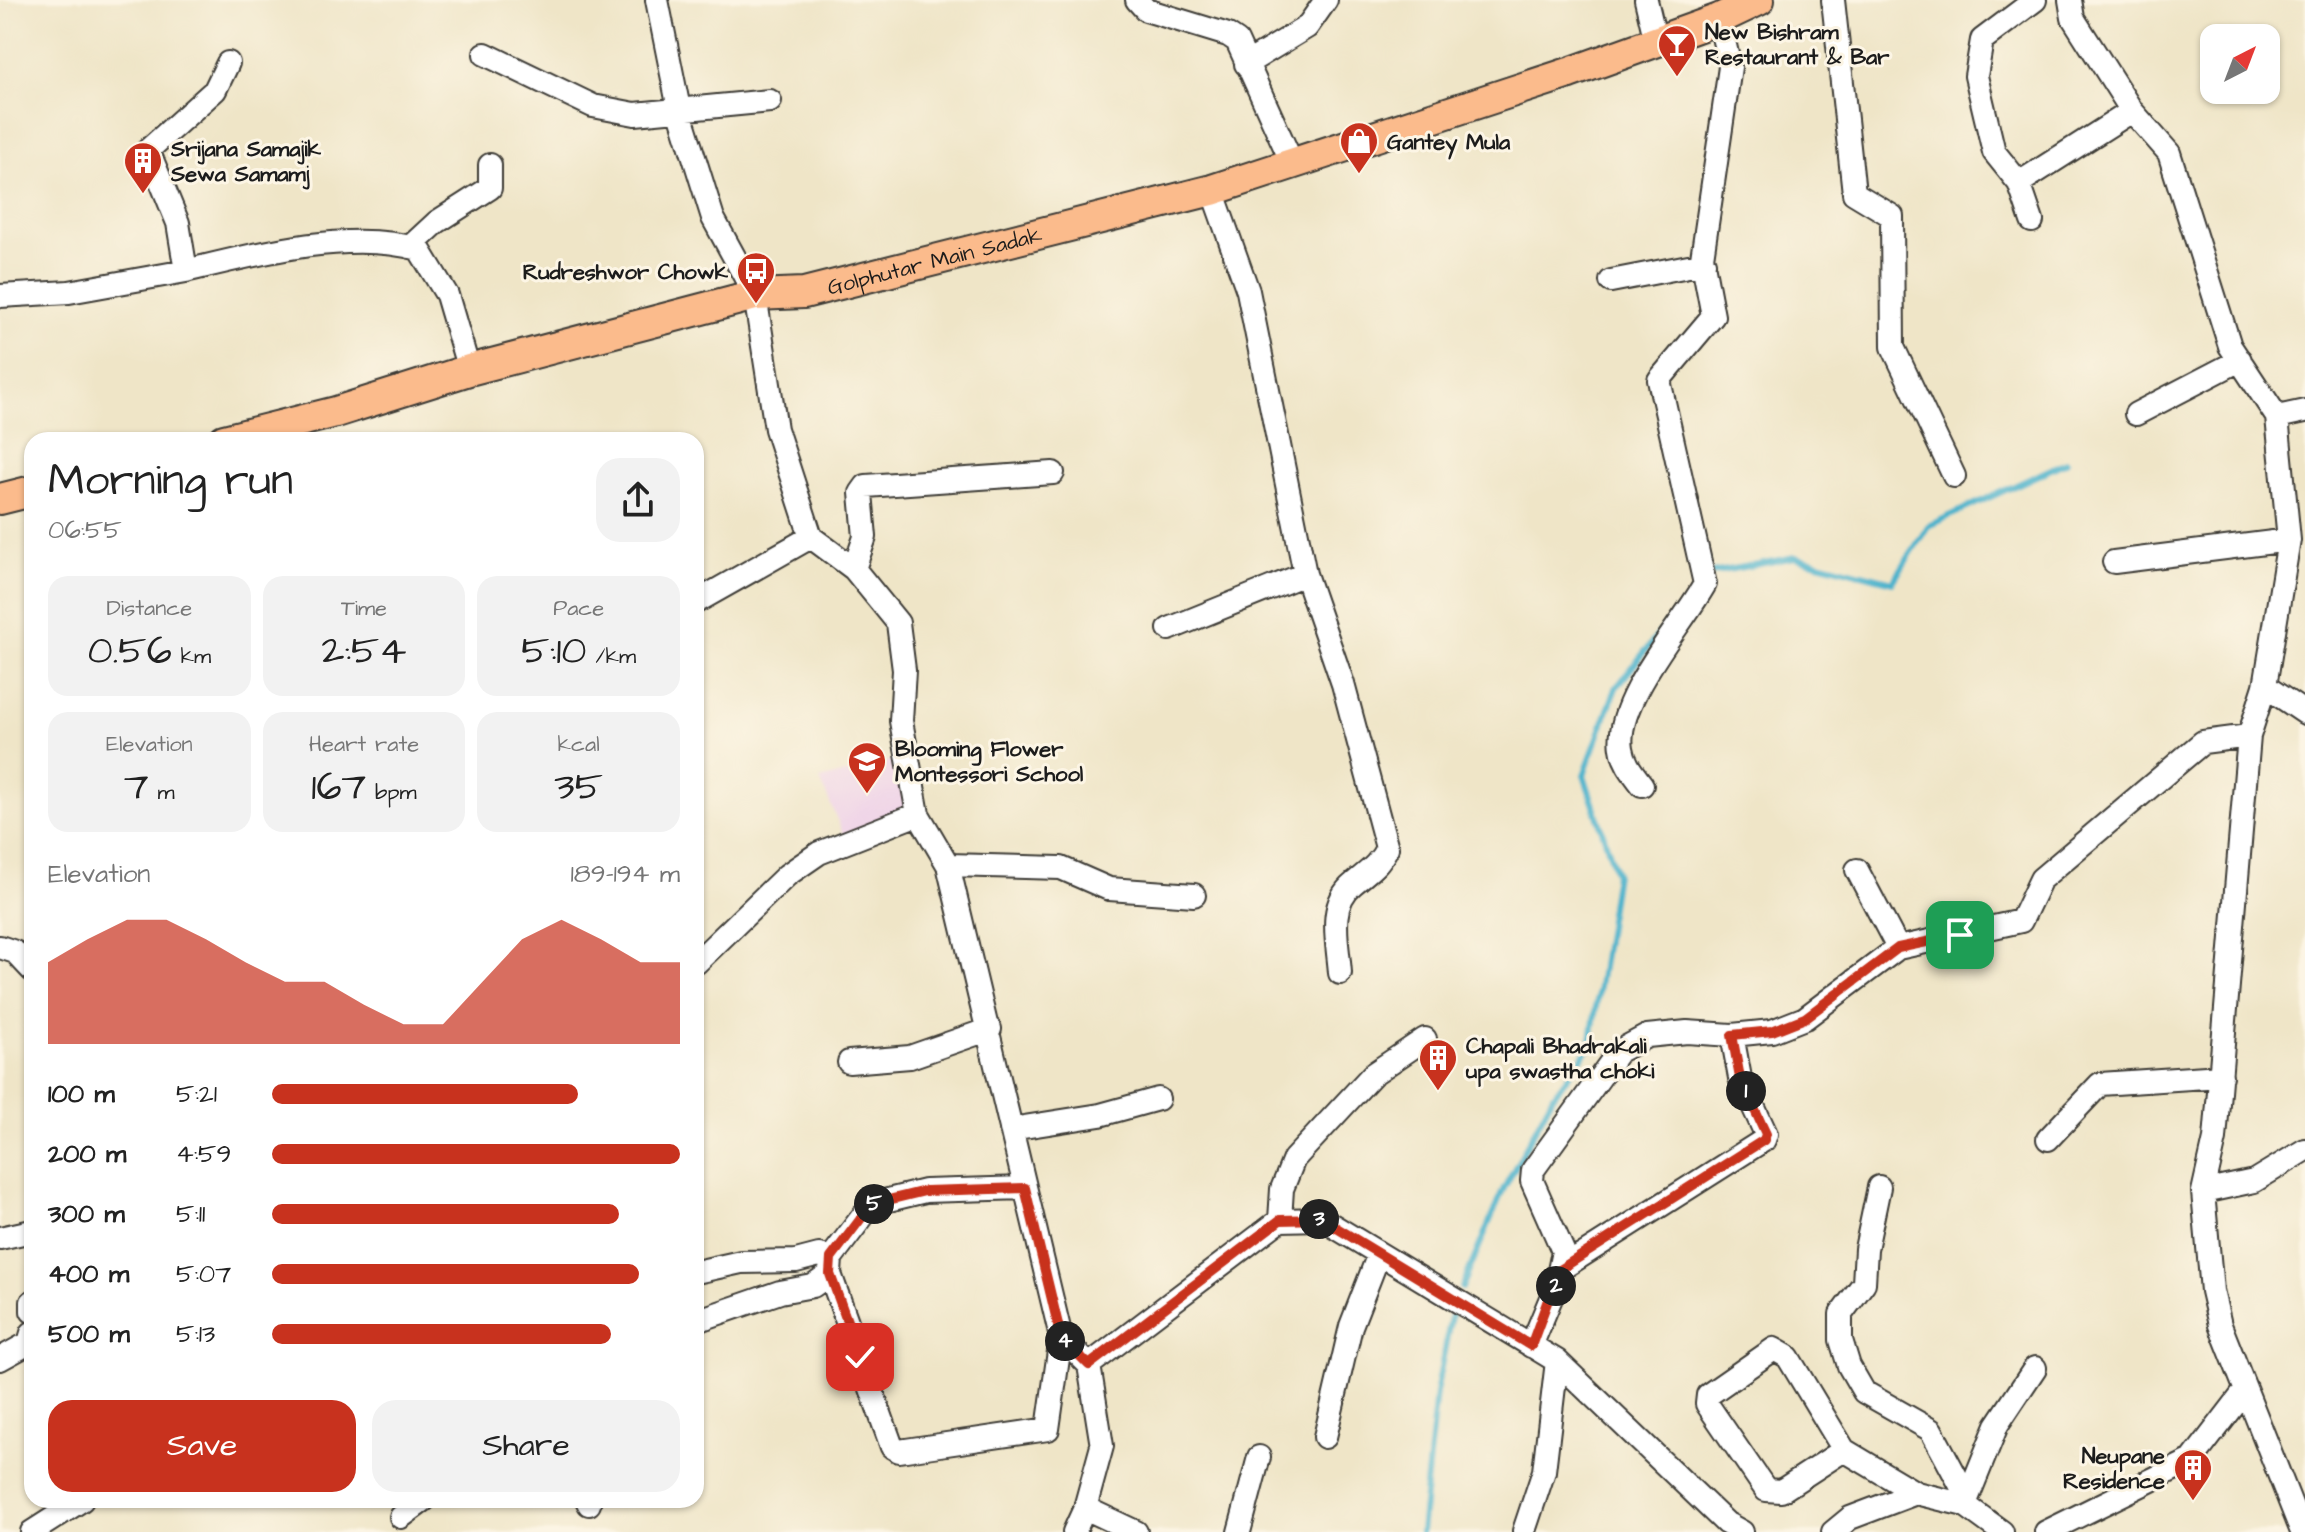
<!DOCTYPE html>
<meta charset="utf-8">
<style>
:root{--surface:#fff;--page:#f2f2f2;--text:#222;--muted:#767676;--accent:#c8321e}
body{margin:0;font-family:"Architects Daughter",sans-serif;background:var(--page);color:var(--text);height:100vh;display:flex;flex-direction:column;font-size:30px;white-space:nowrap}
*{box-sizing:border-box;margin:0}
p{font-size:26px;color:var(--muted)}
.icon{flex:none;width:44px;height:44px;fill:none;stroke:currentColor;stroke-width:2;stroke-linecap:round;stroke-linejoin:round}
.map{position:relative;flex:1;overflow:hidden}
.details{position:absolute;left:24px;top:432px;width:680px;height:1076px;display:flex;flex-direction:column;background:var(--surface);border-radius:24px;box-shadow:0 2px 6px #0004}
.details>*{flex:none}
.needle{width:52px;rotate:42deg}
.controls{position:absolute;left:2200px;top:24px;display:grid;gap:16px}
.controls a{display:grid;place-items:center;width:80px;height:80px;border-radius:16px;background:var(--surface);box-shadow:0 2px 6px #0004;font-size:40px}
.pin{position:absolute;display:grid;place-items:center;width:68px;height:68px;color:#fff;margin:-34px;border-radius:16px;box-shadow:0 4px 12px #0006}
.km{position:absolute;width:40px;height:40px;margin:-20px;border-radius:50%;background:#222;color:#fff;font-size:22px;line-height:40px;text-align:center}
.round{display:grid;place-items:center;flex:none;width:84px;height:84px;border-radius:24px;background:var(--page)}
.headline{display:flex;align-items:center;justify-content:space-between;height:136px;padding:0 24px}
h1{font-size:44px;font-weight:600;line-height:60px}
.metrics{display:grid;grid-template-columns:repeat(3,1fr);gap:12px;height:136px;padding:8px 24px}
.metrics div{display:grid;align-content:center;border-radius:20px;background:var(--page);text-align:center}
.metrics b{font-size:40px;font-weight:600}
.metrics small{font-size:22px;font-weight:400}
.metrics p{font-size:22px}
.chart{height:224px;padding:16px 24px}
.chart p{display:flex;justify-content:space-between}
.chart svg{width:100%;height:144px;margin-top:8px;fill:var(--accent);opacity:.7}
.cta{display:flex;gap:16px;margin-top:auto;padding:16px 24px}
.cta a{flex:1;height:92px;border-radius:24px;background:var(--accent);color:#fff;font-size:32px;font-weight:600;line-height:92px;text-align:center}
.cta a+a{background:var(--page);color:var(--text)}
ul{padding:0 24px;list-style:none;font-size:26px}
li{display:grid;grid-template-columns:128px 96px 1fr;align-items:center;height:60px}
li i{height:20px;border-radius:10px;background:var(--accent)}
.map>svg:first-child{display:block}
.built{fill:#eed0e8}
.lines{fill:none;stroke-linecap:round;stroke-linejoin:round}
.stream{stroke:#4db3cc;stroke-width:6}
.minor-casing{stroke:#3c3a36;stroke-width:26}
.major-casing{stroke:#3c3a36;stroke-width:34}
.minor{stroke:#fff;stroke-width:22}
.major{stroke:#fbbb8c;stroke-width:30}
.route-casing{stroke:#fff;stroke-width:16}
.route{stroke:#c8321e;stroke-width:10}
.labels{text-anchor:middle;stroke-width:6;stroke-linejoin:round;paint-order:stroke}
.poi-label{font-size:22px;font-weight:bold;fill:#1c1c1c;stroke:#fcf5e5;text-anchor:start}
.street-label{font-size:22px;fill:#1c1c1c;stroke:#fcf5e5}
</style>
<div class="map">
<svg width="2305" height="1532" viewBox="0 0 2305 1532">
<rect width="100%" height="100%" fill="#fcf5e5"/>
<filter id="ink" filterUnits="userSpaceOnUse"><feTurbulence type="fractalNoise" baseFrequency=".0125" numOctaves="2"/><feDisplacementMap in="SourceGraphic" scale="16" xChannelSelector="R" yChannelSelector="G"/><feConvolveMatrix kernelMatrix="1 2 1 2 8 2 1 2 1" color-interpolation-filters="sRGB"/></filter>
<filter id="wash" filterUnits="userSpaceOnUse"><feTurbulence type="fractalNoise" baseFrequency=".006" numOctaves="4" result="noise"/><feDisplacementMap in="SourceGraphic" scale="32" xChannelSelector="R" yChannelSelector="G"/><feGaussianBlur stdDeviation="1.8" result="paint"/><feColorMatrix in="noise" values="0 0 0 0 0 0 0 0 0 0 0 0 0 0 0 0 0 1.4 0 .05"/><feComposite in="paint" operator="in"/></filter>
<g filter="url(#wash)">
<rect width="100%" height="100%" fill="#efe5c7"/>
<!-- built -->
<path class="built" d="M902 758 911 809 845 838 820 780Z"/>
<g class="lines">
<!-- stream -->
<path class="stream" d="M1707 574 1795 557 1893 582 1928 526 2066 462
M1462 1288 1502 1192 1553 1096 1590 1047 1616 873 1584 775 1616 688 1660 632
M1421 1532 1436 1393 1452 1311"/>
</g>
</g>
<g filter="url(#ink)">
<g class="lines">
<!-- minor casing -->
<g class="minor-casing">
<path id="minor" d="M657 0 679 109 713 218 755 295 776 429 811 537 854 569 898 623 904 670 901 721 918 814 948 865 1061 1337 1089 1365
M1137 0 1146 10 1228 35 1237 41 1293 165
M1646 0 1656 42
M1833 0 1854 193 1892 216 1893 347 1954 476
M2070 0 2073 18 2132 111 2169 153 2230 346 2277 417 2289 540 2265 686 2249 736 2215 1139 2203 1192 2212 1291 2220 1325 2302 1532
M485 54 593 106 635 114 770 101
M228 63 215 90 148 150 178 223 186 271C255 254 349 229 419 249L447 295 469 370
M1246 64 1307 27 1326 0
M2019 183 1994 152 1976 76 1982 40 2035 0
M1212 190 1248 291 1305 574 1343 684 1387 848C1378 866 1368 871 1353 884 1327 905 1338 943 1340 973
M2032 221 2019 183 2132 111
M410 247 437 222 490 188V165
M1611 281 1704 263
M0 296 69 292 186 271
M2136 414 2240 360
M2277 417 2305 411
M2114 562 2289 540
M854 569 865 537 861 493 866 486 1053 473
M696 602 811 537
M1169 629 1305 574
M2265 686 2305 713
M1642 785C1633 773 1624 763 1622 748 1614 701 1683 624 1705 584L1659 380 1713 316 1702 258 1730 67 1719 19
M948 865 1061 868 1109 889 1194 895
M1857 870 1898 948
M0 947 15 952 32 970
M696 963 787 875 819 853 918 814
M849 1062 910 1057 990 1029
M1011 1129 1100 1115 1158 1099
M2048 1139 2100 1084 2221 1076
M1879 1187 1866 1249 1864 1283 1841 1314V1340L1849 1366 1864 1392 1931 1430 1967 1497
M2203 1192 2254 1181 2305 1150
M1280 1220 1282 1189 1294 1159 1373 1074 1425 1039
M0 1238 32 1231
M831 1258 830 1274 892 1447 899 1451 1048 1429 1061 1337
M1559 1270 1764 1140 1766 1134 1740 1078 1732 1035
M696 1272 741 1262 796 1261 819 1255 831 1258 872 1204 925 1191 1025 1188
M32 1302V1311
M696 1321 780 1292 813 1286 830 1274
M1531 1346 1556 1286 1563 1251 1532 1181 1533 1170 1619 1051 1647 1036 1687 1032 1732 1035 1772 1031 1805 1018 1898 948 2021 921 2041 879 2203 742 2249 736
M0 1359 29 1343 32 1333
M1325 1437 1351 1326 1379 1254
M1844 1450 1781 1491 1766 1490 1707 1404 1708 1395 1774 1349 1788 1357 1844 1450 1916 1493
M587 1500 589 1504
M1965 1504 1997 1425 2035 1368
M1085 1508 1136 1532
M401 1517 424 1500
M1524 1531 1544 1471 1557 1361
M32 1532 82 1500
M1074 1532 1085 1508 1102 1446 1089 1365 1280 1220 1322 1219 1557 1361 1726 1523 1742 1532
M1239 1532 1259 1457
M1833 1532 1850 1518 1916 1493 1965 1505 2002 1532
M2046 1532 2192 1460 2245 1391"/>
</g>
<!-- major casing -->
<g class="major-casing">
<g id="major">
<path id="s1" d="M224 440 336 412 469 370 755 295 804 293 1212 190 1569 73 1719 19 1759 0"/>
<path d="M0 499 32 491"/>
</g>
</g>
<!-- minor -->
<use href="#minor" class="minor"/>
<!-- major -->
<use href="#major" class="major"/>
</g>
</g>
<g class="lines" filter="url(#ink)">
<!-- route casing -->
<g class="route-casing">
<path id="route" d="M860 1357 830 1274 831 1258 872 1204 925 1191 1025 1188 1061 1337 1089 1365 1280 1220 1322 1219 1531 1346 1559 1270 1764 1140 1766 1134 1740 1078 1732 1035 1772 1031 1805 1018 1898 948 1960 935"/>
</g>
<!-- route -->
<use href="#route" class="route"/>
</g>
<!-- icons -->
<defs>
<g id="bar-pin" transform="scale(2)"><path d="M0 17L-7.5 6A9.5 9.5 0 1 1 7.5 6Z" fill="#c8321e" stroke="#fcf5e5"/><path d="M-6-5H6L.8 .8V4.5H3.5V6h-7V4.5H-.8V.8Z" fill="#fff"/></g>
<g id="shop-pin" transform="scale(2)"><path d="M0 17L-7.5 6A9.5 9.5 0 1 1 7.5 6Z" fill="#c8321e" stroke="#fcf5e5"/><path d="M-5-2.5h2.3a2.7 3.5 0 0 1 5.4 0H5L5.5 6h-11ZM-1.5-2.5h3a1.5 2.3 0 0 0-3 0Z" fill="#fff"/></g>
<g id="building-pin" transform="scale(2)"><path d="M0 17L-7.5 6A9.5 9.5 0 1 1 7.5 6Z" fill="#c8321e" stroke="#fcf5e5"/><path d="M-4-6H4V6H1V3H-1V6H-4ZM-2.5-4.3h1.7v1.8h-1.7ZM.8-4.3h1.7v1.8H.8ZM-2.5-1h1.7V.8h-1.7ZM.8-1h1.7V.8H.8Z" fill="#fff"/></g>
<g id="bus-pin" transform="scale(2)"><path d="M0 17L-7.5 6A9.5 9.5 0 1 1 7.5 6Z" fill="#c8321e" stroke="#fcf5e5"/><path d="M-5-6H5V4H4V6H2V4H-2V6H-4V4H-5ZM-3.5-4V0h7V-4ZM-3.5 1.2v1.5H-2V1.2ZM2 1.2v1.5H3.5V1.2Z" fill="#fff"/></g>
<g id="school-pin" transform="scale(2)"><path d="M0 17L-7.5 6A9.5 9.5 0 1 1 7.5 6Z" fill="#c8321e" stroke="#fcf5e5"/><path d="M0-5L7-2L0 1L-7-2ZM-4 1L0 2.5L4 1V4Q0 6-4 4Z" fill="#fff"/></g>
</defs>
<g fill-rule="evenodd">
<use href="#bar-pin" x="1677" y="44"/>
<use href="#shop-pin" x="1359" y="141"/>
<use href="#building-pin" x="143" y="161"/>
<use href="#bus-pin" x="756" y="271"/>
<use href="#school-pin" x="867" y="761"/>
<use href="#building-pin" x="1438" y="1058"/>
<use href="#building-pin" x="2193" y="1468"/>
</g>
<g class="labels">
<!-- poi labels -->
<g class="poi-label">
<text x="1705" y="39">New Bishram<tspan x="1705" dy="25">Restaurant &amp; Bar</tspan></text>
<text x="1387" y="149">Gantey Mula</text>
<text x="171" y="156">Srijana Samajik<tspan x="171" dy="25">Sewa Samamj</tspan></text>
<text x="728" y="279" text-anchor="end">Rudreshwor Chowk</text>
<text x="895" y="756">Blooming Flower<tspan x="895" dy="25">Montessori School</tspan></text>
<text x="1466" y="1053">Chapali Bhadrakali<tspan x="1466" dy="25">upa swastha choki</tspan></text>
<text x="2165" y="1463" text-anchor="end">Neupane<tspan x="2165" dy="25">Residence</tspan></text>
</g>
<!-- street labels -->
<g class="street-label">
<text dy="8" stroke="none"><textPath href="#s1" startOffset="734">Golphutar Main Sadak</textPath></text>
</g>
</g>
</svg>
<div class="controls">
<a><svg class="needle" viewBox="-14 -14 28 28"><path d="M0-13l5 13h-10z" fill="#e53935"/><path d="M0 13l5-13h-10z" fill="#767676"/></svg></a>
</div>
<div class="pin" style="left:1960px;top:935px;background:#1e9e55"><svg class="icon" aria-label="arrive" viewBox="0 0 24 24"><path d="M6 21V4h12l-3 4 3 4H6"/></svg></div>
<div class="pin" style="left:860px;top:1357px;background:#d93025"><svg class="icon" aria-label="check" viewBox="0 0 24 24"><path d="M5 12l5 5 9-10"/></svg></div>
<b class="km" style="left:1746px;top:1091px">1</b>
<b class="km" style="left:1556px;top:1286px">2</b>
<b class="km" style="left:1319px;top:1219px">3</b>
<b class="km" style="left:1065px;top:1341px">4</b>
<b class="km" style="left:874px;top:1204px">5</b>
<section class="details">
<div class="headline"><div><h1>Morning run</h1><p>06:55</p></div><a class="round"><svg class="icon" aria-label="share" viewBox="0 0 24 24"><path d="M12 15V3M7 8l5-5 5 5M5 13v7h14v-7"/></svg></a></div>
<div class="metrics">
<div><p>Distance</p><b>0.56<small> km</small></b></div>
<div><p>Time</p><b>2:54</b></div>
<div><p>Pace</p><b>5:10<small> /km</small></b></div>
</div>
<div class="metrics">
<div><p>Elevation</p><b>7<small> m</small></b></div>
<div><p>Heart rate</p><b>167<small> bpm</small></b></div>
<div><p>kcal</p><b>35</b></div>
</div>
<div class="chart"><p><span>Elevation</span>189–194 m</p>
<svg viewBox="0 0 160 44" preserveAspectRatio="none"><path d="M0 44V19L10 12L20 6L30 6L40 12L50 19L60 25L70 25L80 32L90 38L100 38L110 25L120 12L130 6L140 12L150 19L160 19V44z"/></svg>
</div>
<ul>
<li><b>100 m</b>5:21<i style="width:75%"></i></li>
<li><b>200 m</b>4:59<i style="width:100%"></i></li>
<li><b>300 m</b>5:11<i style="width:85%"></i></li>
<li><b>400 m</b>5:07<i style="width:90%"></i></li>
<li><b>500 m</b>5:13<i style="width:83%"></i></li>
</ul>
<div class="cta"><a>Save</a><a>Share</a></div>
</section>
</div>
